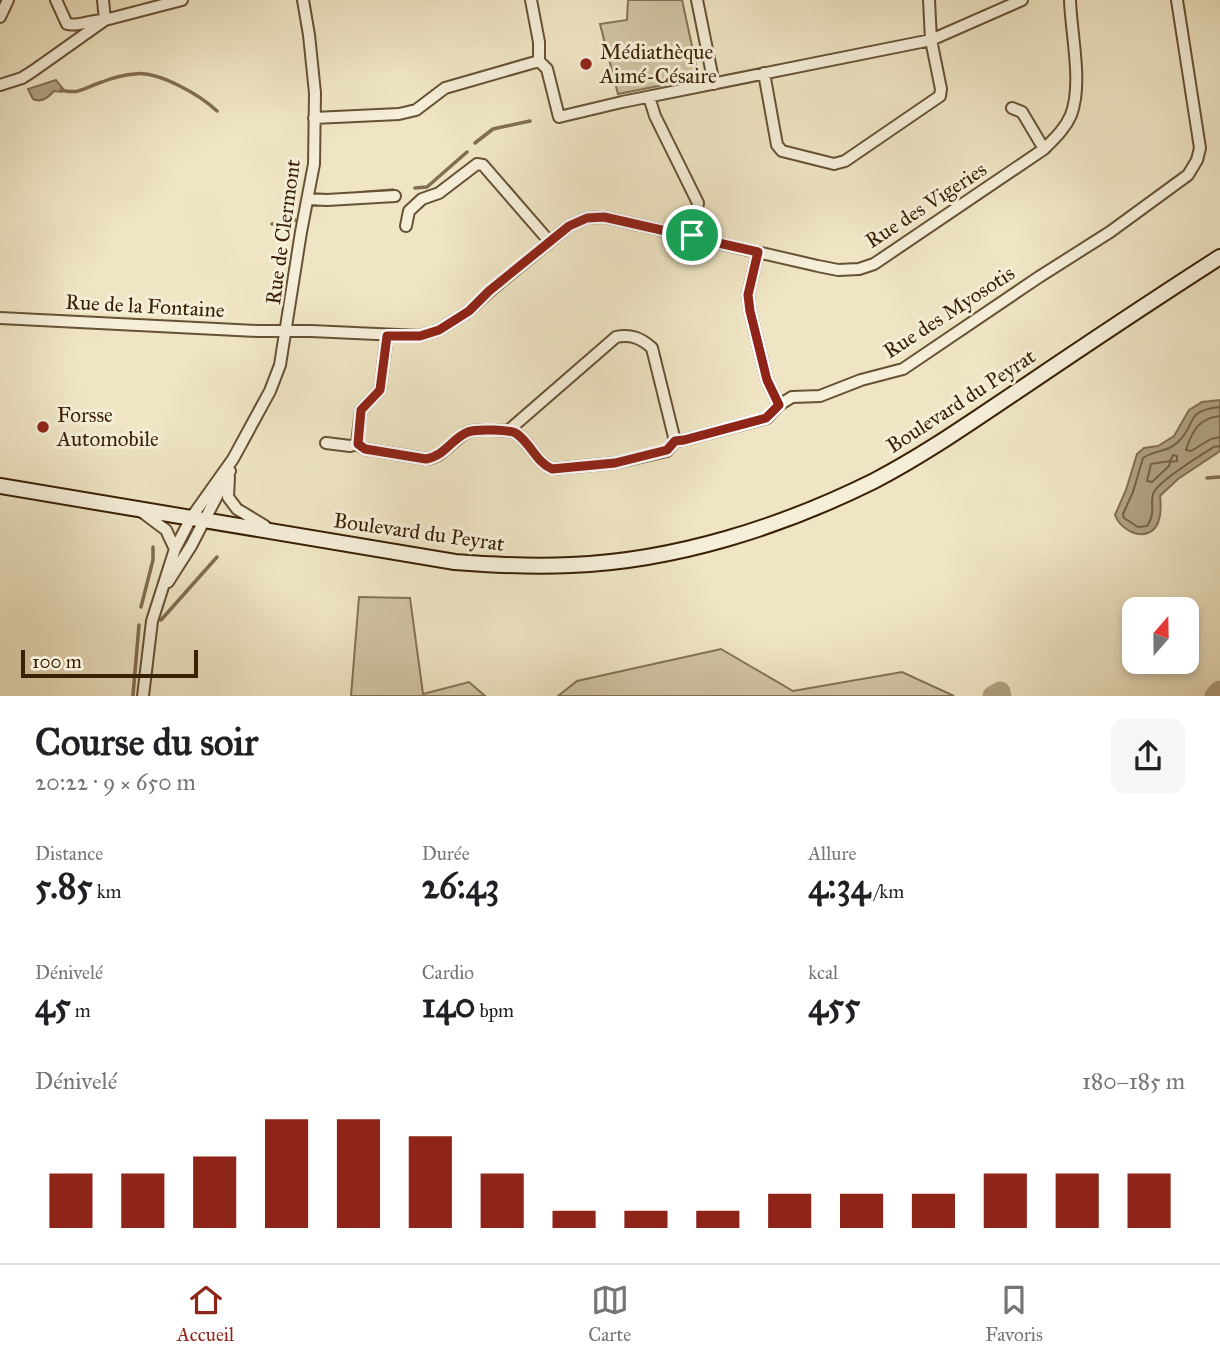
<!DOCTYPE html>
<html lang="fr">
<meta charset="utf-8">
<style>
:root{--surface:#fff;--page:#f6f6f6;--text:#202124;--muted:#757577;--line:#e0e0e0;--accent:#8f2418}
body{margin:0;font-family:"IM FELL Great Primer",serif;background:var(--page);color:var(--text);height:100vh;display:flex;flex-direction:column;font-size:26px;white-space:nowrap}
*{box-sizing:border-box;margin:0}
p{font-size:23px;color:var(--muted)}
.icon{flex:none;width:38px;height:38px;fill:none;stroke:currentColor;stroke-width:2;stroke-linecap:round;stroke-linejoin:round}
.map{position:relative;height:696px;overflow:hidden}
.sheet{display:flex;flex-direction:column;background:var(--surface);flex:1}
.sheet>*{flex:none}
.needle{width:46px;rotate:20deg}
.buttons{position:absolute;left:1122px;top:597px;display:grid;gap:14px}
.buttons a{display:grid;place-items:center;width:77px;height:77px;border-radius:14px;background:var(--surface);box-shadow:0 4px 10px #0003;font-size:35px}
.scale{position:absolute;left:21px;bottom:18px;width:177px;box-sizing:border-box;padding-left:7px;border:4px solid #3a2004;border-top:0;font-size:19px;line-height:24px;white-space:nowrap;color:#3a2004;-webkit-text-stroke:5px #f5eed9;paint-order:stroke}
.pin{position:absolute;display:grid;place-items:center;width:60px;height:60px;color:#fff;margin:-30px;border:4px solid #fff;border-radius:50%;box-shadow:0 2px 7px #0007}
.round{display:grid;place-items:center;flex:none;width:74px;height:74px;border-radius:14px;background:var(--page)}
.head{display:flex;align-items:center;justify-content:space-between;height:119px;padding:0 35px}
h1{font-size:38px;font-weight:700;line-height:52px}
.figures{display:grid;grid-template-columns:repeat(3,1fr);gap:10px;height:119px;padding:7px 35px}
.figures div{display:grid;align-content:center}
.figures b{font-size:35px;font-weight:700}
.figures small{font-size:19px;font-weight:400}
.figures p{font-size:19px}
.chart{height:196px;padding:14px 35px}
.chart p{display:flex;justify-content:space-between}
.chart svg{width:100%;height:126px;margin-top:7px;stroke:var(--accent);stroke-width:6}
.tab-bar{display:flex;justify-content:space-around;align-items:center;height:98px;border-top:2px solid var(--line);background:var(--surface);font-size:19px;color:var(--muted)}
.tab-bar a{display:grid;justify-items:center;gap:4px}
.tab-bar .current{color:var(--accent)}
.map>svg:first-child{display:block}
.green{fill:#d0c4a3;stroke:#857254;stroke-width:2}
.water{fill:#b1a283;stroke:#816e50;stroke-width:2}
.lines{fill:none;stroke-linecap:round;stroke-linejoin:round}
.shore{stroke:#766144;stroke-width:2}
.stream{stroke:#816e50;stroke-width:3.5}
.river{stroke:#b1a283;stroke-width:21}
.minor-casing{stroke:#675134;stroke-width:14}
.secondary-casing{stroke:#3a2004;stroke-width:18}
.minor{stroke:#f5eed9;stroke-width:10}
.secondary{stroke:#f5eed9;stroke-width:14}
.route-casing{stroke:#fff;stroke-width:14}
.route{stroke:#8f2418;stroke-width:9}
.poi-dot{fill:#8f2418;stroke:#f5eed9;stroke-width:2.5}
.labels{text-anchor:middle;stroke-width:6;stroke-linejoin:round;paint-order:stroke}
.poi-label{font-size:21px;fill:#3a2004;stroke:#f5eed9;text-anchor:start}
.street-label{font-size:21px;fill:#3a2004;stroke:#f5eed9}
</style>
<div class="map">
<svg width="1220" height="696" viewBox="0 0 1220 696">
<rect width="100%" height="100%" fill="#efe5c4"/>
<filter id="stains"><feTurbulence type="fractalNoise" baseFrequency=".00286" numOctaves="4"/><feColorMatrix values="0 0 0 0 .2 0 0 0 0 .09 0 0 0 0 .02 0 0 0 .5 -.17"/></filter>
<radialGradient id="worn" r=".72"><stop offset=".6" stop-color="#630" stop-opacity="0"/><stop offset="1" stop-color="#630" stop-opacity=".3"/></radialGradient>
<!-- green -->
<path class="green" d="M628 0H682L699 78 618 94 600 24 627 20Z
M359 597 410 598 423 694 469 682 485 696H351Z
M721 649 793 691 902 672 954 696H558L577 681Z"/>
<!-- water -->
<path class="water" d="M56 80 63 89 62 92 54 91C48 98 41 103 33 99L28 89Z
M1220 400V451L1178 479 1160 496C1161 504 1161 515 1158 523 1148 544 1121 532 1115 515L1126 490 1137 454 1144 448 1158 446 1174 436 1189 410 1202 402Z"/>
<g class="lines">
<!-- shore -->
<path class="shore" d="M1220 407C1184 411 1198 422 1179 441 1169 452 1152 451 1143 458L1133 492 1123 514 1124 518 1138 527 1147 526C1156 513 1150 506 1153 494 1157 482 1201 455 1214 447L1220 446
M1220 416C1199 418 1192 431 1186 450L1191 451 1211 439 1220 437
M1173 455 1177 456V461L1170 462 1169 466 1152 482 1147 481 1151 464 1170 461Z"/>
<!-- stream -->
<path class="stream" d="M61 90C81 95 85 87 102 82 112 78 123 75 134 74 157 70 200 95 217 111
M475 143 493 129 530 121
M415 188 427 187 467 152
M358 193 393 190
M272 224 295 220
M1207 478 1220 477
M141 607 153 560V547
M161 620 217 557
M133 695 139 625"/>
<!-- river -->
<path class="river" d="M993 696 1000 692 1001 696
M1215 696 1220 691"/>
<!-- minor casing -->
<g class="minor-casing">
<path id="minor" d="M56 0 67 24C79 27 92 19 105 20L103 0
M531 0 539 42V61
M697 0 714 84
M0 17 8 0
M539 61 547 69 559 117 622 102 931 40 1022 0
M764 73 777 145 782 151 834 164 845 161 940 96 941 89 931 40 929 0
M0 85 22 78 33 71 105 20 182 0
M649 97 655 116 698 203 692 235
M1012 108 1022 112 1044 149
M314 118 399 114 416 110 445 88 539 61
M308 199 327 200 395 196
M406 226 409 211 422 199 439 193 477 164 483 165 549 241
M758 252 748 295 750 311 767 380 779 405
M0 318 258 331H311L420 336 439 330 469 311 490 291 569 226 587 218 604 217 818 266 838 270 859 269 874 264 1044 149C1054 139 1065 129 1071 115 1083 83 1071 34 1070 0
M387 336 380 390 361 410 357 444 365 449 426 459C445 457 452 439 468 432 475 429 511 429 517 434 531 444 536 462 552 469L615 463 667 451 675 441 684 440 767 418 779 405 792 397 820 396 861 380 903 369 1039 277 1110 232 1188 175 1197 160 1200 148 1177 0
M509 430 616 337C631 334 641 338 652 348L675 441
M326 443 350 446 357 444
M229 477 228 497 237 509 265 526
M142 512 166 530 175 549
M168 582 191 546 230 471
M143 696 152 621 175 549 191 518 233 459 270 391 280 365 301 232 314 164 315 93 309 35 303 0"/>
</g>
<!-- secondary casing -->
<g class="secondary-casing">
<path id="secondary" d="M0 486 455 562C494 565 532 567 571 565 675 561 781 527 874 481 926 454 974 420 1022 388 1087 344 1153 300 1220 257"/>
</g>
<!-- minor -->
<use href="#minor" class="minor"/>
<!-- secondary -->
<use href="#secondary" class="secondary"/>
</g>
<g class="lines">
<!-- route casing -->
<g class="route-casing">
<path id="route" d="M604 217 758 252 748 295 750 311 767 380 779 405 766 418 684 440 675 441 667 450 615 463 552 469C536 462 531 444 517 434 511 429 475 429 468 432 452 438 445 456 426 459L365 449 358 444 361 410 380 390 387 336H420L439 330 469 311 489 291 569 226 587 218Z"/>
</g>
<!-- route -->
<use href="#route" class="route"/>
</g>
<!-- markers -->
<g class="poi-dot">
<circle cx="586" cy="64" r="7"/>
<circle cx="43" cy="427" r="7"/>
</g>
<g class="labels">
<!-- poi labels -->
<g class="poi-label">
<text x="600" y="59">Médiathèque<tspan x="600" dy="24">Aimé-Césaire</tspan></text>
<text x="57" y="422">Forsse<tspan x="57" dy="24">Automobile</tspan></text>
</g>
<!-- street labels -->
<g class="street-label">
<text transform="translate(926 205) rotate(-33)" y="7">Rue des Vigeries</text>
<text transform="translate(283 232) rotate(-82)" y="7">Rue de Clermont</text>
<text transform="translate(145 306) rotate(3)" y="7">Rue de la Fontaine</text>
<text transform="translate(949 312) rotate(-33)" y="7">Rue des Myosotis</text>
<text transform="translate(961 401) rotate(-33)" y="7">Boulevard du Peyrat</text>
<text transform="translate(419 532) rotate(8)" y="7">Boulevard du Peyrat</text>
</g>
</g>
<rect width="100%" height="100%" filter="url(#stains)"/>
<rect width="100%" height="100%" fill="url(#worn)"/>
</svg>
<div class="buttons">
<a><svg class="needle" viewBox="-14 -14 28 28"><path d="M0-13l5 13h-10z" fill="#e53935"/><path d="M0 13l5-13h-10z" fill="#757577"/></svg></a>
</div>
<div class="scale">100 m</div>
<div class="pin" style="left:692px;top:235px;background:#1e9e55"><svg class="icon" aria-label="arrive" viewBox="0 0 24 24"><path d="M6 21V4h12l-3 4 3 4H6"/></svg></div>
</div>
<section class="sheet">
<div class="head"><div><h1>Course du soir</h1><p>20:22 · 9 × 650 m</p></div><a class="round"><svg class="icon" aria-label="share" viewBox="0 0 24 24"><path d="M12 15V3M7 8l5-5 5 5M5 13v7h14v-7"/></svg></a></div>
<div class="figures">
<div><p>Distance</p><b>5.85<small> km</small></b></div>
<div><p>Durée</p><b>26:43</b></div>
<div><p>Allure</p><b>4:34<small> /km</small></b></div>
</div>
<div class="figures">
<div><p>Dénivelé</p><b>45<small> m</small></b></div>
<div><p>Cardio</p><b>140<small> bpm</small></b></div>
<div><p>kcal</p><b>455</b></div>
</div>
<div class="chart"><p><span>Dénivelé</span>180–185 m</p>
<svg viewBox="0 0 160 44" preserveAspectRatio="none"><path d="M5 44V25M15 44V25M25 44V19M35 44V6M45 44V6M55 44V12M65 44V25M75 44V38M85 44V38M95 44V38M105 44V32M115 44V32M125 44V32M135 44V25M145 44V25M155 44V25"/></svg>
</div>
</section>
<nav class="tab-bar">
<a class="current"><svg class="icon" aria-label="home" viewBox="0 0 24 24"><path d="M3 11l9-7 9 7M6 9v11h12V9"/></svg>Accueil</a>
<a><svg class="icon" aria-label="map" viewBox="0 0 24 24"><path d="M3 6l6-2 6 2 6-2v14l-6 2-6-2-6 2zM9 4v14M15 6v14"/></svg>Carte</a>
<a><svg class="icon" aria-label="saved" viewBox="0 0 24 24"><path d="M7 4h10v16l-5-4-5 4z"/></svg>Favoris</a>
</nav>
